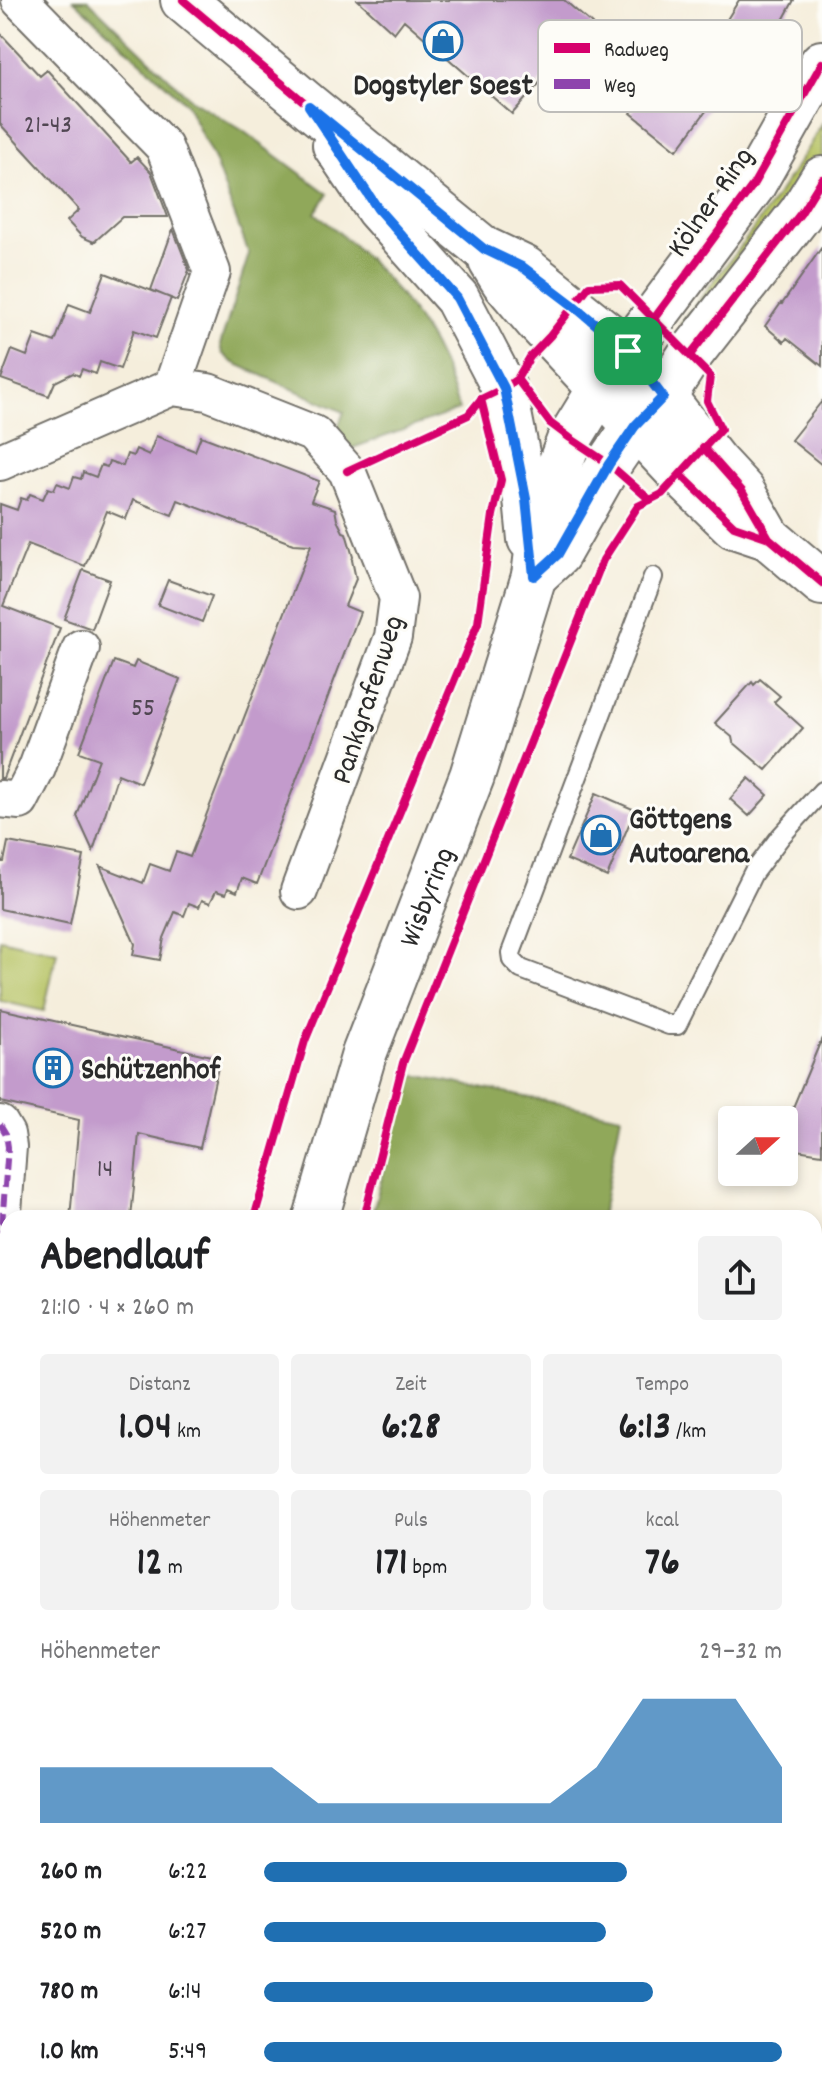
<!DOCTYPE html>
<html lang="de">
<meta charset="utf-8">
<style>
:root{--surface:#fff;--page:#f2f2f2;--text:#202124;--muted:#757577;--accent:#1f6fb2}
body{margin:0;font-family:Dekko,sans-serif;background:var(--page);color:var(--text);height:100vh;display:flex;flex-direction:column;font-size:30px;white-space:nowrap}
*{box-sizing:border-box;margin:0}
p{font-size:26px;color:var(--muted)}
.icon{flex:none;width:44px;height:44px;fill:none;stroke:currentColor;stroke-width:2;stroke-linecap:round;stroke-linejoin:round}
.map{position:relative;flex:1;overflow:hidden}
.panel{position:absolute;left:0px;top:1210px;width:822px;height:890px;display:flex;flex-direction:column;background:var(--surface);border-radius:24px 24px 0 0;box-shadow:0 4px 12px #0003}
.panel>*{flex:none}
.needle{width:52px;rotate:69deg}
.tools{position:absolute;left:718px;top:1106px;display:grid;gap:16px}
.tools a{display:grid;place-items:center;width:80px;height:80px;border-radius:8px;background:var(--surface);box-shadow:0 4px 12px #0003;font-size:40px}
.pin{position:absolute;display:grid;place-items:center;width:68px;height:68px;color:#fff;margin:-34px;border-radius:16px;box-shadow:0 4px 12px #0006}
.round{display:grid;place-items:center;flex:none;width:84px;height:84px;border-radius:8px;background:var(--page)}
.overview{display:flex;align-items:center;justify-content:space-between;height:136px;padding:0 40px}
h1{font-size:44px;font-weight:800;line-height:60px}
.stats{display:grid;grid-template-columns:repeat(3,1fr);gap:12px;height:136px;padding:8px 40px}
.stats div{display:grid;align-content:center;border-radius:8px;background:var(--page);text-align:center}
.stats b{font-size:40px;font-weight:800}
.stats small{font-size:22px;font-weight:400}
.stats p{font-size:22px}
.chart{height:224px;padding:16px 40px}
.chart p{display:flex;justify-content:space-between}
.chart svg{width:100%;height:144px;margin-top:8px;fill:var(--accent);opacity:.7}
ul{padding:0 40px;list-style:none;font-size:26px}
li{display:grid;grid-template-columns:128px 96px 1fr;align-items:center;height:60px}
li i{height:20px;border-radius:10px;background:var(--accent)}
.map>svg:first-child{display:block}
.green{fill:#b6c264;stroke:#707648;stroke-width:2}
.forest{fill:#90a85a;stroke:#5e6a42;stroke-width:2}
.building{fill:#c39bcc}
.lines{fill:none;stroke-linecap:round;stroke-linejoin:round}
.lane-casing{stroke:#726f69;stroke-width:22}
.street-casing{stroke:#726f69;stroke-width:40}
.secondary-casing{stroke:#726f69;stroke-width:48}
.lane{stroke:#fff;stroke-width:18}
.street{stroke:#fff;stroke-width:36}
.secondary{stroke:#fff;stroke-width:44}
.quiet{stroke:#8e44ad;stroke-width:6;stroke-dasharray:12 6;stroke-linecap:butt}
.cycleway-casing{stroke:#fdfcf7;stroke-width:13}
.cycleway{stroke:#d6006c;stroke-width:8}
.route-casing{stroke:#fff;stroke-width:16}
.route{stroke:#1a73e8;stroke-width:10}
.labels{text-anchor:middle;stroke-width:6;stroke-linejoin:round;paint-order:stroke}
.number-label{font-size:26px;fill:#514753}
.poi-label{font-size:30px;font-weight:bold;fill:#2b2b2b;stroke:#fdfcf7;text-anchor:start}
.street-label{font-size:30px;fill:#2b2b2b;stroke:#fdfcf7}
.key{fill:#fdfcf7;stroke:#bebdba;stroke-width:2}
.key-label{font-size:22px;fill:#2b2b2b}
</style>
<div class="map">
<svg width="822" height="2099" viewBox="0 0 822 2099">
<rect width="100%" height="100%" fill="#fdfcf7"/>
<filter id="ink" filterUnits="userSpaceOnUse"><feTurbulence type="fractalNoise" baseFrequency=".0125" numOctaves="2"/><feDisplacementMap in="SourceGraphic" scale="16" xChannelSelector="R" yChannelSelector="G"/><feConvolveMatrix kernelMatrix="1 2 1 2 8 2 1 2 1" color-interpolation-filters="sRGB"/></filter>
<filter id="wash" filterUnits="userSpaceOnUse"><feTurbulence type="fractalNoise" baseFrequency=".006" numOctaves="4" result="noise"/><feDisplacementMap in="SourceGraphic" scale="32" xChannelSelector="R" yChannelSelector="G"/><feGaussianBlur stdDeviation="1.8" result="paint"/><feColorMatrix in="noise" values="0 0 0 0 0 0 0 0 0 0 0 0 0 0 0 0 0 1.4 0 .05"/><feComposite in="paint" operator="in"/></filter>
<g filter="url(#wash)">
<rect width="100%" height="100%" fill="#f5eedc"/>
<!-- green -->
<path class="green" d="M822 124V156L793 201 691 335 680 324C731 260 781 196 822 124Z
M0 939 57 952 44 1011 0 1001Z
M0 2014H8V2092H35L34 2099H0Z"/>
<!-- forest -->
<path class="forest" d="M74 0H88L192 100 242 130 328 194 315 213C367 253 415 303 442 363 449 379 454 395 459 410L347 450 334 436 344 412 232 362 222 353 220 345 249 254 214 160 186 103Z
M410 1074 621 1116 601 1218H371Z"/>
<g id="blocks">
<!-- building -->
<path class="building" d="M358 0H564L592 24 512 114 404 20 394 33Z
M739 0H794L756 70 750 67 728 101 718 95 677 150 631 113 647 92 658 100 669 85 681 94Z
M0 33 40 76 47 70 131 162 137 157 151 172 168 217H122L94 242 82 237 67 221 79 210 0 124Z
M173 229 189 270 177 301 151 290Z
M822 247V366L787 338 784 342 765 326 781 303 782 304Z
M105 273 171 298 156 338 134 330 120 369 100 362 96 374 82 369 79 376 73 373 55 382 49 396 1 379 12 350 27 356 35 335 55 342 69 304 90 312Z
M822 401V465L791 440Z
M156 436 195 451 201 436 319 481 311 501 335 509 337 520 343 532 346 533 353 557 352 560 356 579 345 606 360 612 257 884 242 878 237 892 228 888 226 894 216 891 210 903 202 900 199 907 189 903 184 916 175 912 164 938 160 960 133 955 135 944 100 866 143 883 150 864 169 871 176 852 190 857 311 545 293 544 178 500 172 515 133 500 126 519 107 511 85 566 28 544 3 606 60 628 3 778H0V504L17 510 21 498 27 500 30 494 43 499 48 488 54 490 57 483 70 488 74 477 81 479 83 472 96 477 101 465 107 467 109 461 123 466 127 454 133 456 136 449 149 455Z
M83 570 110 580 92 629 64 619Z
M168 580 212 596 202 622 158 605Z
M114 661 133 668 136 661 180 679 140 783 118 774 93 851 77 816 99 759 79 752Z
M760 679 780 696 774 702 803 728 766 770 733 742 732 737 715 723 752 682 754 685Z
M749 778 768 795 749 816 730 799Z
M596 793 635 810 607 877 567 860Z
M8 842 84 856 70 924 0 909V862H4Z
M0 1009 220 1058 200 1148 139 1134 131 1218H70L79 1120 0 1102Z
M822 1038V1154L784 1148V1129Z"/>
</g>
</g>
<g filter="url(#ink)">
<use href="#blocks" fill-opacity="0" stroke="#726f69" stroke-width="2"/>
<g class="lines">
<!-- lane casing -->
<g class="lane-casing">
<path id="lane" d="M653 577 511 953 512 960 521 969 669 1025H677L753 873 781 836 822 791"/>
</g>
<!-- street casing -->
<g class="street-casing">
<path id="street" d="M172 387 208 392 314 434 347 471 398 598 393 637 299 891
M0 462 172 387 212 272 164 147 20 0
M0 799 20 801 37 768 81 648
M0 1124 6 1134 8 1147 0 1250
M0 1859H8
M814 1926 822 1927
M541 2092V2099"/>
</g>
<!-- secondary casing -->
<g class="secondary-casing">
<g id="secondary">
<path d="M183 0 309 106 484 249 524 268 628 351 715 462 742 491 769 538 822 583"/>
<path d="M335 145 378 209 457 298 504 388 526 499 530 539"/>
<path d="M491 261 504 282 537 321 680 474 734 526 767 537"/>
<path d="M534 576 558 554 609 464 635 426 663 397 690 355 801 213 822 179"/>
<path id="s1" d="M316 1218 364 1054 472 776 534 576 542 512 570 438 600 389 753 185 822 63"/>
<path d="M232 2099 233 2092"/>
</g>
</g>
<!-- lane -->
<use href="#lane" class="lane"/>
<!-- street -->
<use href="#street" class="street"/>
<!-- secondary -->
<use href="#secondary" class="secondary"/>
<!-- quiet -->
<path class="quiet" d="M0 1124 6 1134 8 1147 0 1250
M180 2099V2092
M276 2099V2092"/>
<!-- cycleway casing -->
<g class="cycleway-casing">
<path id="cycleway" d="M183 0 309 106 484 249
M653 320 753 185 822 63
M690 355 801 213 822 179
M517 379 550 423 570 438 609 464 650 500
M703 447 742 491 769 538 822 583
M347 471 468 415 481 399 504 388 517 379 530 357 550 336 589 286 620 285 710 376 707 401 721 429 662 494 638 506 603 560 403 1063 364 1218
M680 474 734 526 769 538
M254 1218 305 1041 478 623 493 515 501 480 481 399"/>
</g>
<!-- cycleway -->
<use href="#cycleway" class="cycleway"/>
</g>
</g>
<g class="lines" filter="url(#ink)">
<!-- route casing -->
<g class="route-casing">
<path id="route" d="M309 106 484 249 524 268 574 306 628 351 663 397 635 426 609 464 558 554 534 576 526 499 504 388 457 298 378 209Z"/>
</g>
<!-- route -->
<use href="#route" class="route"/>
</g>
<!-- icons -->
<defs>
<g id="shop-ring" transform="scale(2)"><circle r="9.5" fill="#fdfcf7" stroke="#1f6fb2" stroke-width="1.5"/><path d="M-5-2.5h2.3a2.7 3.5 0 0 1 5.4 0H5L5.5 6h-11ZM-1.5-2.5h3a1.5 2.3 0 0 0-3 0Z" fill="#1f6fb2"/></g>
<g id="building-ring" transform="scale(2)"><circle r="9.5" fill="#fdfcf7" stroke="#1f6fb2" stroke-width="1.5"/><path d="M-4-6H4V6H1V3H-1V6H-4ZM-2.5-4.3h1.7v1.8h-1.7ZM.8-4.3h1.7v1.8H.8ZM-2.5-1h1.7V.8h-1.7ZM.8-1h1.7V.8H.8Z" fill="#1f6fb2"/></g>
</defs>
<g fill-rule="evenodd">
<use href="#shop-ring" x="443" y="41"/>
<use href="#shop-ring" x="601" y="835"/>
<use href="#building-ring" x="53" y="1068"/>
</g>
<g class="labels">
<!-- number labels -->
<g class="number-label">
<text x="48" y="132">21-43</text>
<text x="143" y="715">55</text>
<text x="105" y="1176">14</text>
</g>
<!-- poi labels -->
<g class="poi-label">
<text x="443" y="94" text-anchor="middle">Dogstyler Soest</text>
<text x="629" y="828">Göttgens<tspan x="629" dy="34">Autoarena</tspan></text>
<text x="81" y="1078">Schützenhof</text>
</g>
<!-- street labels -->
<g class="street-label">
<text transform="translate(709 201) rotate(-55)" y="10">Kölner Ring</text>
<text transform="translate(366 699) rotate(-72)" y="10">Pankgrafenweg</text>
<text dy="10" stroke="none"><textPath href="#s1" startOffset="340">Wisbyring</textPath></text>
</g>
</g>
<!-- legend -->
<rect x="538" y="20" width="264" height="92" rx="12" class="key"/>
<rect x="554" y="43" width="36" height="10" fill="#d6006c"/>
<rect x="554" y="79" width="36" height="10" fill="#8e44ad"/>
<g class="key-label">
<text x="604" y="56">Radweg</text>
<text x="604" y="92">Weg</text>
</g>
</svg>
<div class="tools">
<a><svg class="needle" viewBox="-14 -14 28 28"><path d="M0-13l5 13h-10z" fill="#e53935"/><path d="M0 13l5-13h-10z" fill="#757577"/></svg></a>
</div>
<div class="pin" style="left:628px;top:351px;background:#1e9e55"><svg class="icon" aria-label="arrive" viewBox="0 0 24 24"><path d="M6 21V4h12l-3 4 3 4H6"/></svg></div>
<section class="panel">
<div class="overview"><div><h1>Abendlauf</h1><p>21:10 · 4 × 260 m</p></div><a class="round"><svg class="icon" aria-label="share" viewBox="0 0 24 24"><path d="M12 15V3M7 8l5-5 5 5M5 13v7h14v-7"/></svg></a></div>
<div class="stats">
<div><p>Distanz</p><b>1.04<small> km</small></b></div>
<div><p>Zeit</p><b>6:28</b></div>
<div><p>Tempo</p><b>6:13<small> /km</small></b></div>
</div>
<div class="stats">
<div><p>Höhenmeter</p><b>12<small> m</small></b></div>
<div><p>Puls</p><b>171<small> bpm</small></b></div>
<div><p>kcal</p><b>76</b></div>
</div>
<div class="chart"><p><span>Höhenmeter</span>29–32 m</p>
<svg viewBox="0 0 160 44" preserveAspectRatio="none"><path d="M0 44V27L10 27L20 27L30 27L40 27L50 27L60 38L70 38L80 38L90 38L100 38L110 38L120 27L130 6L140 6L150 6L160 27V44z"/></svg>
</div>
<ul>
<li><b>260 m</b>6:22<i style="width:70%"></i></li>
<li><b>520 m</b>6:27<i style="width:66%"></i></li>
<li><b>780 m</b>6:14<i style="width:75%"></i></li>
<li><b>1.0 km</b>5:49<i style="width:100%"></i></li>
</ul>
</section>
</div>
